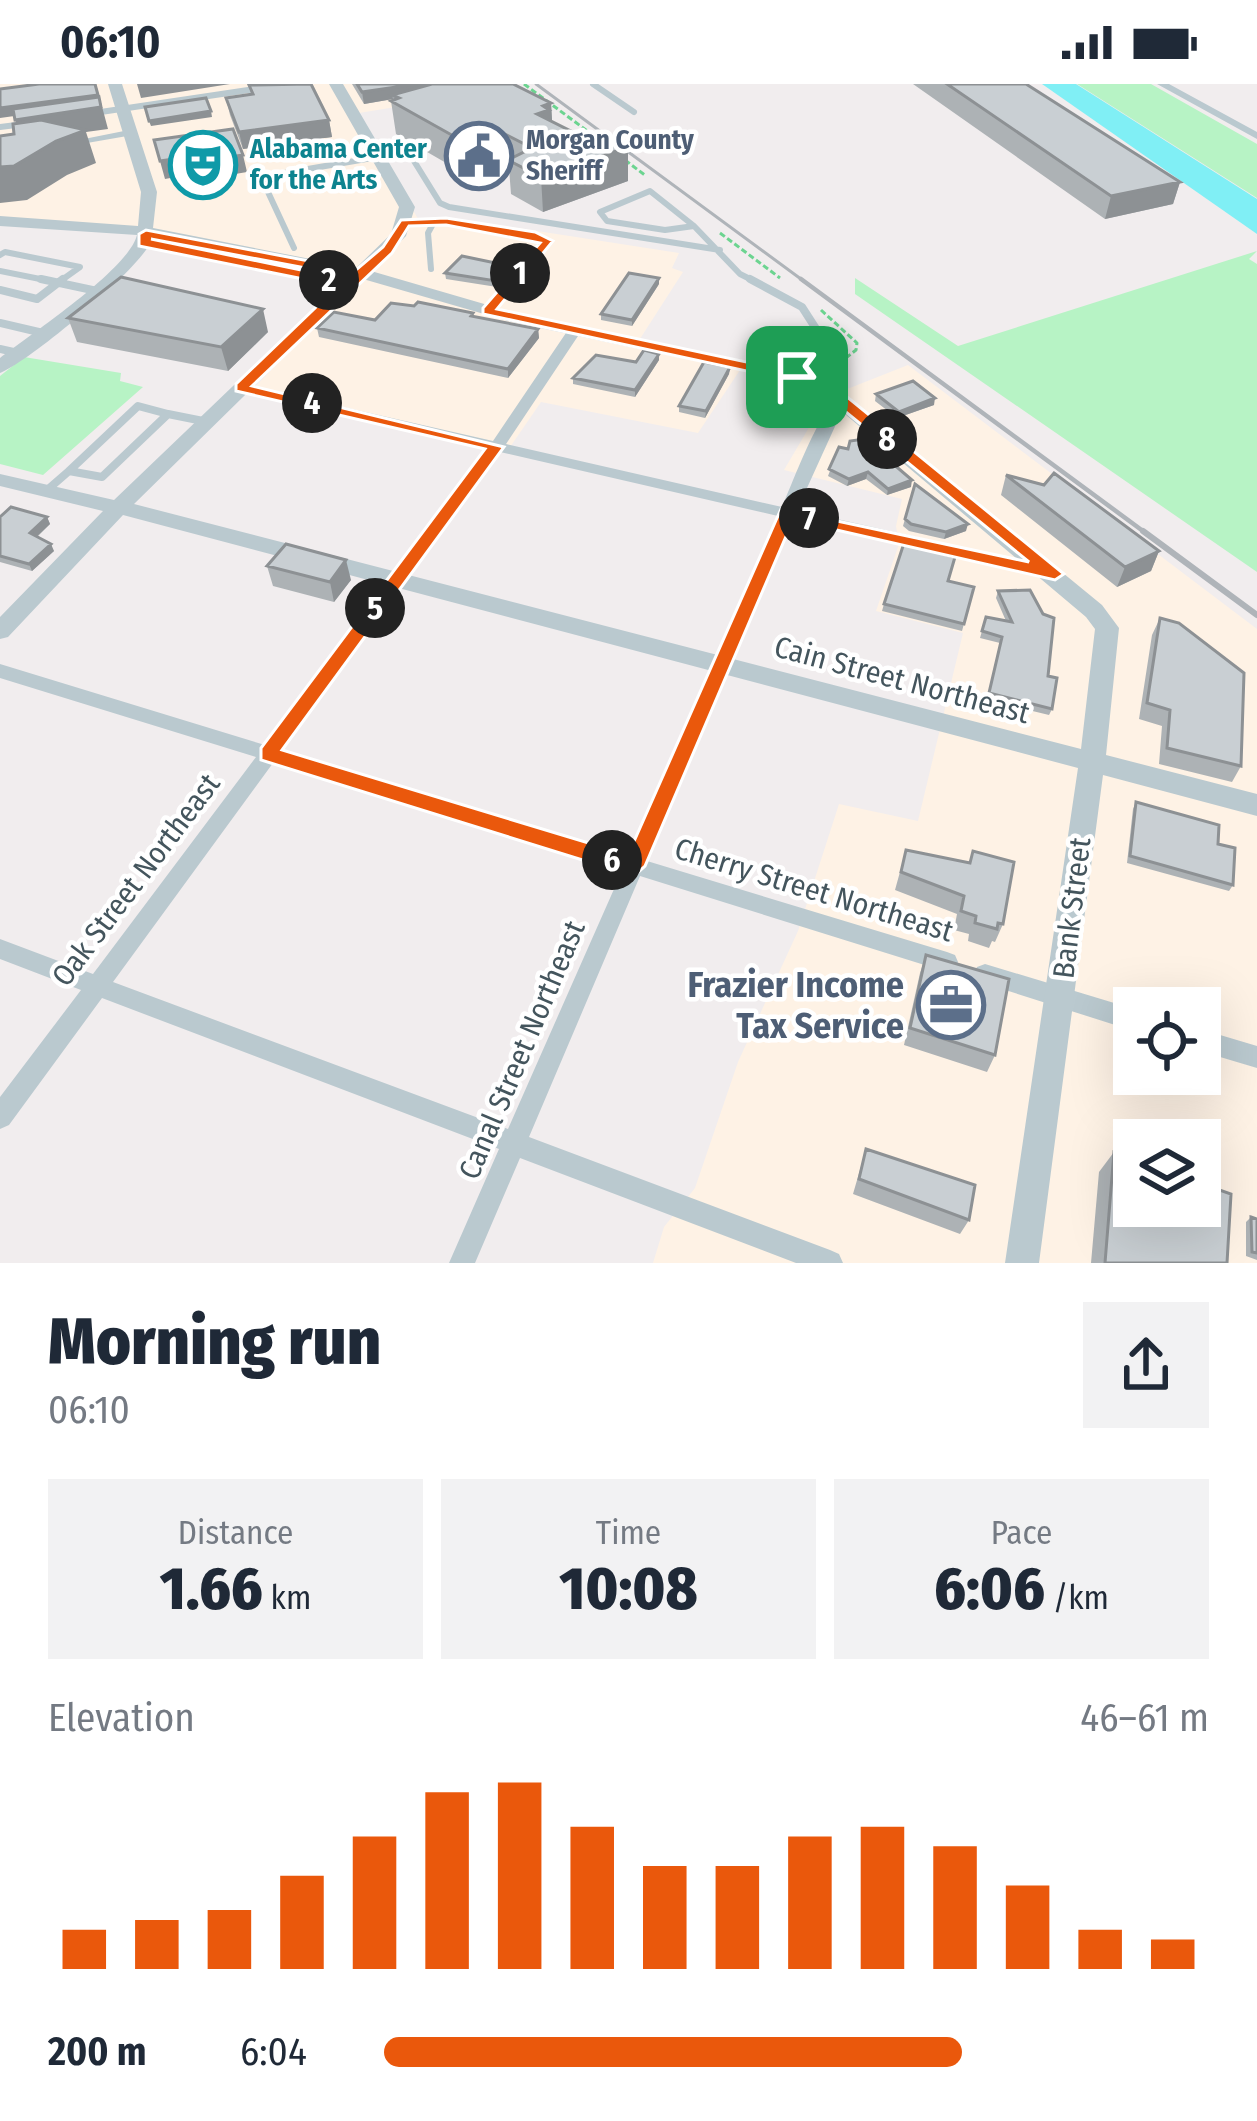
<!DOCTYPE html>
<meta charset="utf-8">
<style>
:root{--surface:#fff;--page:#f2f2f3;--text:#1f2937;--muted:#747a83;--accent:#ea580c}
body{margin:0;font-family:"Fira Sans Condensed",sans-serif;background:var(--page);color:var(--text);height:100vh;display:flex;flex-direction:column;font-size:45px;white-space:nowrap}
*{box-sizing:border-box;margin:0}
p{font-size:39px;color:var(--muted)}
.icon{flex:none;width:66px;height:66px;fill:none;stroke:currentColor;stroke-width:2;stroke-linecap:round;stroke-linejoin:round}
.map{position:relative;height:1179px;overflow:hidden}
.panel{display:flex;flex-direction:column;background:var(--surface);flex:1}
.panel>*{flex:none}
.tools{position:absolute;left:1113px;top:903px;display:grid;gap:24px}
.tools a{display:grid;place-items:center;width:108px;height:108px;border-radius:0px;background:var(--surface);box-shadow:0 12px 48px #0002;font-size:60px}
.pin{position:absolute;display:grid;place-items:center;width:102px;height:102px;color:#fff;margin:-51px;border-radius:24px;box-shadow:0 6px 18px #0006}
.km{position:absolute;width:60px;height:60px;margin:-30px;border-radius:50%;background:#222;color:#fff;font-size:33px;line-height:60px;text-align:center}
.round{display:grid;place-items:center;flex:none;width:126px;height:126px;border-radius:0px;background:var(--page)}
.summary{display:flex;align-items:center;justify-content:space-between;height:204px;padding:0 48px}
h1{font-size:66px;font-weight:800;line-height:90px}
.figures{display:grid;grid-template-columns:repeat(3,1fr);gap:18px;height:204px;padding:12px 48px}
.figures div{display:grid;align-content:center;border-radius:0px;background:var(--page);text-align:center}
.figures b{font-size:60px;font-weight:800}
.figures small{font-size:33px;font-weight:400}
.figures p{font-size:33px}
.chart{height:336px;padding:24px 48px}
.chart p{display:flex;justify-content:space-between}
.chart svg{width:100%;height:216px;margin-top:12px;stroke:var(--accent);stroke-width:6}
ul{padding:0 48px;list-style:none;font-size:39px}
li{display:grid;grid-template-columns:192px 144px 1fr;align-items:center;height:90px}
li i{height:30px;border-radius:15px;background:var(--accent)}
.status{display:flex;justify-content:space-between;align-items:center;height:84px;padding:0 60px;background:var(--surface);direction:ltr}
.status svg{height:33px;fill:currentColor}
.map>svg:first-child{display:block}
.commercial{fill:#fef2e5;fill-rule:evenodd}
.green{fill:#b7f3c5}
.water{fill:#80eff5}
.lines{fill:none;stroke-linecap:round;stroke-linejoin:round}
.path{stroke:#6cd490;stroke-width:3;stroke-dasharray:6 3;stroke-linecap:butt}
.service-far1{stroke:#bac9cf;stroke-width:6}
.service{stroke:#bac9cf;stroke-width:8}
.minor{fill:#bac9cf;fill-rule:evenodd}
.tertiary{fill:#bac9cf;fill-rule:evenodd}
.rail-far2{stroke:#afb4b9;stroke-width:3}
.rail-far1{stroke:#afb4b9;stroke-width:4.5}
.rail{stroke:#afb4b9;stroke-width:6}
.wall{fill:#adb2b5}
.shaded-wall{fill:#8d9194}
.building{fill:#c9cfd3;stroke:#8d9194;stroke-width:3}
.route{fill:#ea580c;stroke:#fff;stroke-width:3;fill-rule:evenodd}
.labels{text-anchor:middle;stroke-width:9;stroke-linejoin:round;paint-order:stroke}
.far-service-label{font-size:27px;font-weight:bold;fill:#4e5e75;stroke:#fff;text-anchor:start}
.far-culture-label{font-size:27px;font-weight:bold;fill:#0d838f;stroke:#fff;text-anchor:start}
.street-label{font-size:30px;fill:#44555d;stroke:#fff}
.near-service-label{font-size:36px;font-weight:bold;fill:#4e5e75;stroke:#fff;text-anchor:end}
</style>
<div class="status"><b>06:10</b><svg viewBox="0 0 49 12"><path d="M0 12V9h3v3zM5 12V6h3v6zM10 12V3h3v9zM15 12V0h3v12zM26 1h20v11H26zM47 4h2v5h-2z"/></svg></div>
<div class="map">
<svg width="1257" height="1179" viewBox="0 0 1257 1179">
<rect width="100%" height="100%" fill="#f1edee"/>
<!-- commercial -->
<path class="commercial" d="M0 0H440L451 14 359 29 418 135 518 144 679 169 672 184 683 188 636 261 742 283 698 349 541 318 506 369 248 310 366 189 173 149 0 141Z
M908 281 1257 545V1179H653L664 1143 695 1104 738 978 798 847 839 720 918 737 963 549 876 527 899 460 896 442 902 415 784 386 827 313ZM1134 924H1200V990H1134ZM1134 1056H1200V1122H1134Z"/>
<!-- green -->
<path class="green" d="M1077 0H1151L1257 60V114Z
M1257 167 1249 175 1257 180V488L855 210V194L958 262Z
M24 273 121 289 120 297 143 303 43 391 0 380V292Z"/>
<!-- water -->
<path class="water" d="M1042 0H1076L1257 115V150Z"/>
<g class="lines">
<!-- path -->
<path class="path" d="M524 0 594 52
M625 76 646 92
M720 149 780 194
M821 226 857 259 856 266 828 288"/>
<!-- service-far1 -->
<path class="service-far1" d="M593 0 634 28
M94 29 262 4
M0 43 24 40
M373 64 409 69 440 119 449 123 720 166
M650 107 694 142 665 146 607 137 600 128Z
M405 139 446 137 547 157 512 198
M694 142 740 190 756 198
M294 164 261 93 378 73
M0 171 5 168 80 183 59 198
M431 185 428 149 434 138
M0 187 55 198"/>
<!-- service -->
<path class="service" d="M41 195 97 207
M750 195 802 223 820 251 797 293
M0 206 37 215 63 195
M487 227 514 195
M0 239 43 249
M0 265 18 269
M138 322 168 330 102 393 69 387Z
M168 330 208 338
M46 407 69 387"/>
<!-- minor -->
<path class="minor" d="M1157 0H1169L1257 48V55Z
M129 46 133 47V51L64 63 59 60Z
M575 242 582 246 506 360 782 423C794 396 819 326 840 312L847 316 797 426 1050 483 1058 489 1050 495 793 435 647 777 947 868 955 871 958 878 955 885 947 888 640 792 529 1053 830 1166 839 1170 843 1179H796L520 1074 475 1179H449L499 1065 102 914 9 1041 0 1045V1013L81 906 0 875V855L93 890 256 673 0 594V580L265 661 487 365 237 307V301L242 300 493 357 570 243ZM500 368 778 432 628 771 282 666ZM273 679 622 787 508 1045 113 898Z
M985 880 1134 925V947L977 897 974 890 977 883Z
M1200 945 1257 962V984L1200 967Z"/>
<!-- tertiary -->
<path class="tertiary" d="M108 0H122L157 108 153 144 356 184 391 150 399 123 329 0H343L415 123 406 152 371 187 512 228 804 289 847 312 1102 521 1119 544 1106 671 1257 710V732L1103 691 1039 1179H1005L1078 684 123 431 8 553 0 555V533L103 427 0 402V390L114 416 348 192 153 153C146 181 29 278 0 289V274C31 250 129 185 137 151L0 142V132L138 142 141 108ZM363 195 512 238 791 297 833 320 1086 533 1095 545 1081 665 134 420Z"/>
<!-- rail-far2 -->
<path class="rail-far2" d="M536 0 805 198"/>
<!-- rail-far1 -->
<path class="rail-far1" d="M801 195 1147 450"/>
<!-- rail -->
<path class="rail" d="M1143 447 1257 531"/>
</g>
<!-- wall -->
<path class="wall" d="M352 0H428L551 19 552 38 628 97 543 128 511 110 509 84 498 78 460 87 396 50 391 17 393 15 364 20Z
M913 0H1026L1180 98 1173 120 1105 135Z
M249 1 329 36 332 53 243 65 230 31 226 14 251 11Z
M510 182V188L497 203 446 195 445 189Z
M659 200 632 242 601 236V230Z
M473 229 474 232 538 245 539 254 508 294 319 253 317 244 375 236Z
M68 234 268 248 228 287 77 258Z
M659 270V276L635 313 573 300V294Z
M730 283 729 290 705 334 679 328V322Z
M876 310 934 321 897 334 875 317Z
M839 363 911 403 887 411 866 395 847 402 828 392Z
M1006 391 1159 467 1151 487 1117 503 1001 411Z
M915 400 966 447 944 455 909 447 903 442Z
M0 433H47L50 440 37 453 54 467 32 487 0 478Z
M267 482 351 496 334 518 273 502Z
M948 497 974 503 962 547 882 527 884 520Z
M998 507 1048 592 1052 625 1049 631 987 616 1000 559 980 554 986 533 1006 537 996 514Z
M1160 534 1241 682 1232 698 1159 680 1162 642 1139 635 1152 551Z
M1136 718 1218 760 1233 801 1229 807 1127 779 1133 725Z
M906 766 969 779 973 767 1003 840 995 858 992 857 989 864 968 857 969 850 954 846 957 830 895 806Z
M926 871 995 971 987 988 904 961 920 889Z
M866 1065 969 1136 960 1150 853 1110Z
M1114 1068 1227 1179H1091L1099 1088Z
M1251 1133 1257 1135V1176L1246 1172V1138Z"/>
<!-- shaded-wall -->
<path class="shaded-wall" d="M96 0 108 45 86 48 96 79 67 91 27 116 0 119V83L23 59 15 36 101 20 0 34V24Z
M137 0H230L141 14Z
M417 0H428L429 9 392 11 393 15 364 20 362 8Z
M551 19 553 52 537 30 543 22Z
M211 27 212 33 151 42 149 37Z
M329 36 332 53 243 65 239 48Z
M495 45 498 78 460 87 457 54Z
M628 63V97L543 128 541 93Z
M243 71 247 88 194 97 189 79Z
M188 73 192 90 165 95 160 77Z
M1180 98 1173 120 1105 135 1111 112Z
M510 182V188L497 203 496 197Z
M659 194V200L632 242V236Z
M263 225 268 248 228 287 221 263Z
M538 245 539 254 508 294V285Z
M659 270V276L635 313V306Z
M730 283 729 290 705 334 706 327Z
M935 314 934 321 897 334 899 328Z
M868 388 866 395 847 402 849 395Z
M912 396 911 403 887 411 888 405Z
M47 433 50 440 33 456 30 449Z
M968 440 966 447 944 455 946 448Z
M51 460 54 467 32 487 29 480Z
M1159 467 1151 487 1117 503 1125 483Z
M346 476 351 496 334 518 330 498Z"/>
<!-- building -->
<path class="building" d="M39 0H95L98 11 0 24V5Z
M311 0 329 36 239 48 226 14 253 10 249 1Z
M357 0H417L362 8Z
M432 0H513L551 19 543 22 549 26 537 30 585 54 599 49 628 63 541 93 508 76 532 64 495 45 457 54 391 17 399 14 392 11Z
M947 0H1026L1180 98 1111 112Z
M99 13 101 23 15 36 13 25Z
M206 14 211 27 149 37 145 23Z
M41 36 86 46 56 57 14 82 0 83V52L14 50 13 40Z
M233 45 243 71 189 79 188 73 160 77 154 56Z
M462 172 510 182 496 197 445 189Z
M629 189 659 194 632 236 601 230Z
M121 193 263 225 221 263 68 234Z
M418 218 473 229 471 232 538 245 508 285 317 244 334 228 375 236 391 219 414 222Z
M644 266 659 270 635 306 573 294 596 271 636 278Z
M704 278 730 283 706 327 679 322Z
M913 297 935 314 899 328 876 310Z
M864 355 912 396 888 405 868 388 849 395 829 385 839 363 848 365 850 357Z
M1054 389 1159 467 1125 483 1006 391 1044 401Z
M915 400 968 440 946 448 911 440 905 435Z
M11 423 47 433 30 449 51 460 29 480 0 472V433Z
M904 459 955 473 948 497 974 503 964 540 884 520Z
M286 460 346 476 330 498 267 482Z
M1030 506 1043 530 1054 534 1048 592 1057 594 1052 625 989 609 1002 553 982 547 986 533 1012 538 998 507Z
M1160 534 1179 539 1244 589 1241 682 1167 664 1170 626 1147 619Z
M1136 718 1219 741 1218 760 1235 764 1233 801 1130 772Z
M906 766 970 779 973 767 1014 778 1003 840 998 839 997 845 975 839 976 832 961 827 964 812 901 788Z
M926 871 1009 895 995 971 910 944Z
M866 1065 975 1101 969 1136 859 1095Z
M1114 1068 1134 1075V1122H1200V1099L1231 1110 1227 1179H1105Z
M1251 1133 1257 1135V1169L1252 1168Z"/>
<!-- route -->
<path class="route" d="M446 134 535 148 553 157 497 225 803 290 846 312 1064 490 1055 496 793 436 645 782 634 792 261 676V664L485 365 236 307V300L338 202 139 162V150L146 146 356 186 383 163 401 136ZM446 141 540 159 483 224V230L793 297 835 319 1029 478 781 425 628 771 282 666 504 363 252 302 392 169 409 142ZM151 155 348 192 345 195Z"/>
<!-- icons -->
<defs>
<g id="civic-ring" transform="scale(3.45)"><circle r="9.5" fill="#fff" stroke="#5c6f8a" stroke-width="1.5"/><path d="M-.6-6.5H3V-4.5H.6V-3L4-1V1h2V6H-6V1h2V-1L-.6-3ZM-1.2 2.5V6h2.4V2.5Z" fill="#5c6f8a"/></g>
<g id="theatre-ring" transform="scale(3.45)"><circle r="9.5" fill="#fff" stroke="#0f9aa8" stroke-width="1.5"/><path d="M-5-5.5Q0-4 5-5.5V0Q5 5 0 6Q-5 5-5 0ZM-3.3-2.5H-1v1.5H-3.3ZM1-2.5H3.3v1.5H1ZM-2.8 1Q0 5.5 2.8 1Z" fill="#0f9aa8"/></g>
<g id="office-ring" transform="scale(3.45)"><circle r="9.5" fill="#fff" stroke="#5c6f8a" stroke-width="1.5"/><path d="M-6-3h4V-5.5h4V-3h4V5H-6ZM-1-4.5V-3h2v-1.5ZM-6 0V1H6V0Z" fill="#5c6f8a"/></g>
</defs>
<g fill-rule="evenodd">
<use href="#civic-ring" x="479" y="72"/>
<use href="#theatre-ring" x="203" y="81"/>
<use href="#office-ring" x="951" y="921"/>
</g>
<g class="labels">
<!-- far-service labels -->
<g class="far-service-label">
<text x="526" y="65">Morgan County<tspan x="526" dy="31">Sheriff</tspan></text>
</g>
<!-- far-culture labels -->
<g class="far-culture-label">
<text x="250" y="74">Alabama Center<tspan x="250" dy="31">for the Arts</tspan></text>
</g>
<!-- street labels -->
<g class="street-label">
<text transform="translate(902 596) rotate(15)" y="10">Cain Street Northeast</text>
<text transform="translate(136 796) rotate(-53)" y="10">Oak Street Northeast</text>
<text transform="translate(814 806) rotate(17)" y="10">Cherry Street Northeast</text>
<text transform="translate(1072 824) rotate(-83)" y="10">Bank Street</text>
<text transform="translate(522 966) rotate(-67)" y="10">Canal Street Northeast</text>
</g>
<!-- near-service labels -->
<g class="near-service-label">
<text x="904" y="913">Frazier Income<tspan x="904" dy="41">Tax Service</tspan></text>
</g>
</g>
</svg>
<div class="tools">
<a><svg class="icon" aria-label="locate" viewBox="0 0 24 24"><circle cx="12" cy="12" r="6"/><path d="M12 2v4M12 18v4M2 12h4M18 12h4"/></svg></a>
<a><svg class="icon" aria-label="layers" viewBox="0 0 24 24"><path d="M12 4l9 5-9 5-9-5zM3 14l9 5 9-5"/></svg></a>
</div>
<div class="pin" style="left:797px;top:293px;background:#1e9e55"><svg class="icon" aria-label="arrive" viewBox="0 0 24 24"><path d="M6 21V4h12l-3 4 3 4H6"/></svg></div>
<b class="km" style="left:520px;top:189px">1</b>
<b class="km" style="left:329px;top:196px">2</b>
<b class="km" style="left:312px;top:319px">4</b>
<b class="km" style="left:375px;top:524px">5</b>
<b class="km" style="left:612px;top:776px">6</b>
<b class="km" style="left:809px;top:434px">7</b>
<b class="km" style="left:887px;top:355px">8</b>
</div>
<section class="panel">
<div class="summary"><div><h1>Morning run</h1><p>06:10</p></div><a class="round"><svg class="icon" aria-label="share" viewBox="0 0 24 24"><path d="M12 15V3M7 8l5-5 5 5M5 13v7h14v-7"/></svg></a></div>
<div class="figures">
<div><p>Distance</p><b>1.66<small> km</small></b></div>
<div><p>Time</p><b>10:08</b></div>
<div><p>Pace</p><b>6:06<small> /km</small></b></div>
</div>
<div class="chart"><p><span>Elevation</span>46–61 m</p>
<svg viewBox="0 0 160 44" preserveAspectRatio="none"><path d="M5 44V36M15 44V34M25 44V32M35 44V25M45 44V17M55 44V8M65 44V6M75 44V15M85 44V23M95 44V23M105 44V17M115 44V15M125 44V19M135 44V27M145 44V36M155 44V38"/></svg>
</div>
<ul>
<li><b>200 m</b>6:04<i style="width:70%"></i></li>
</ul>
</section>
